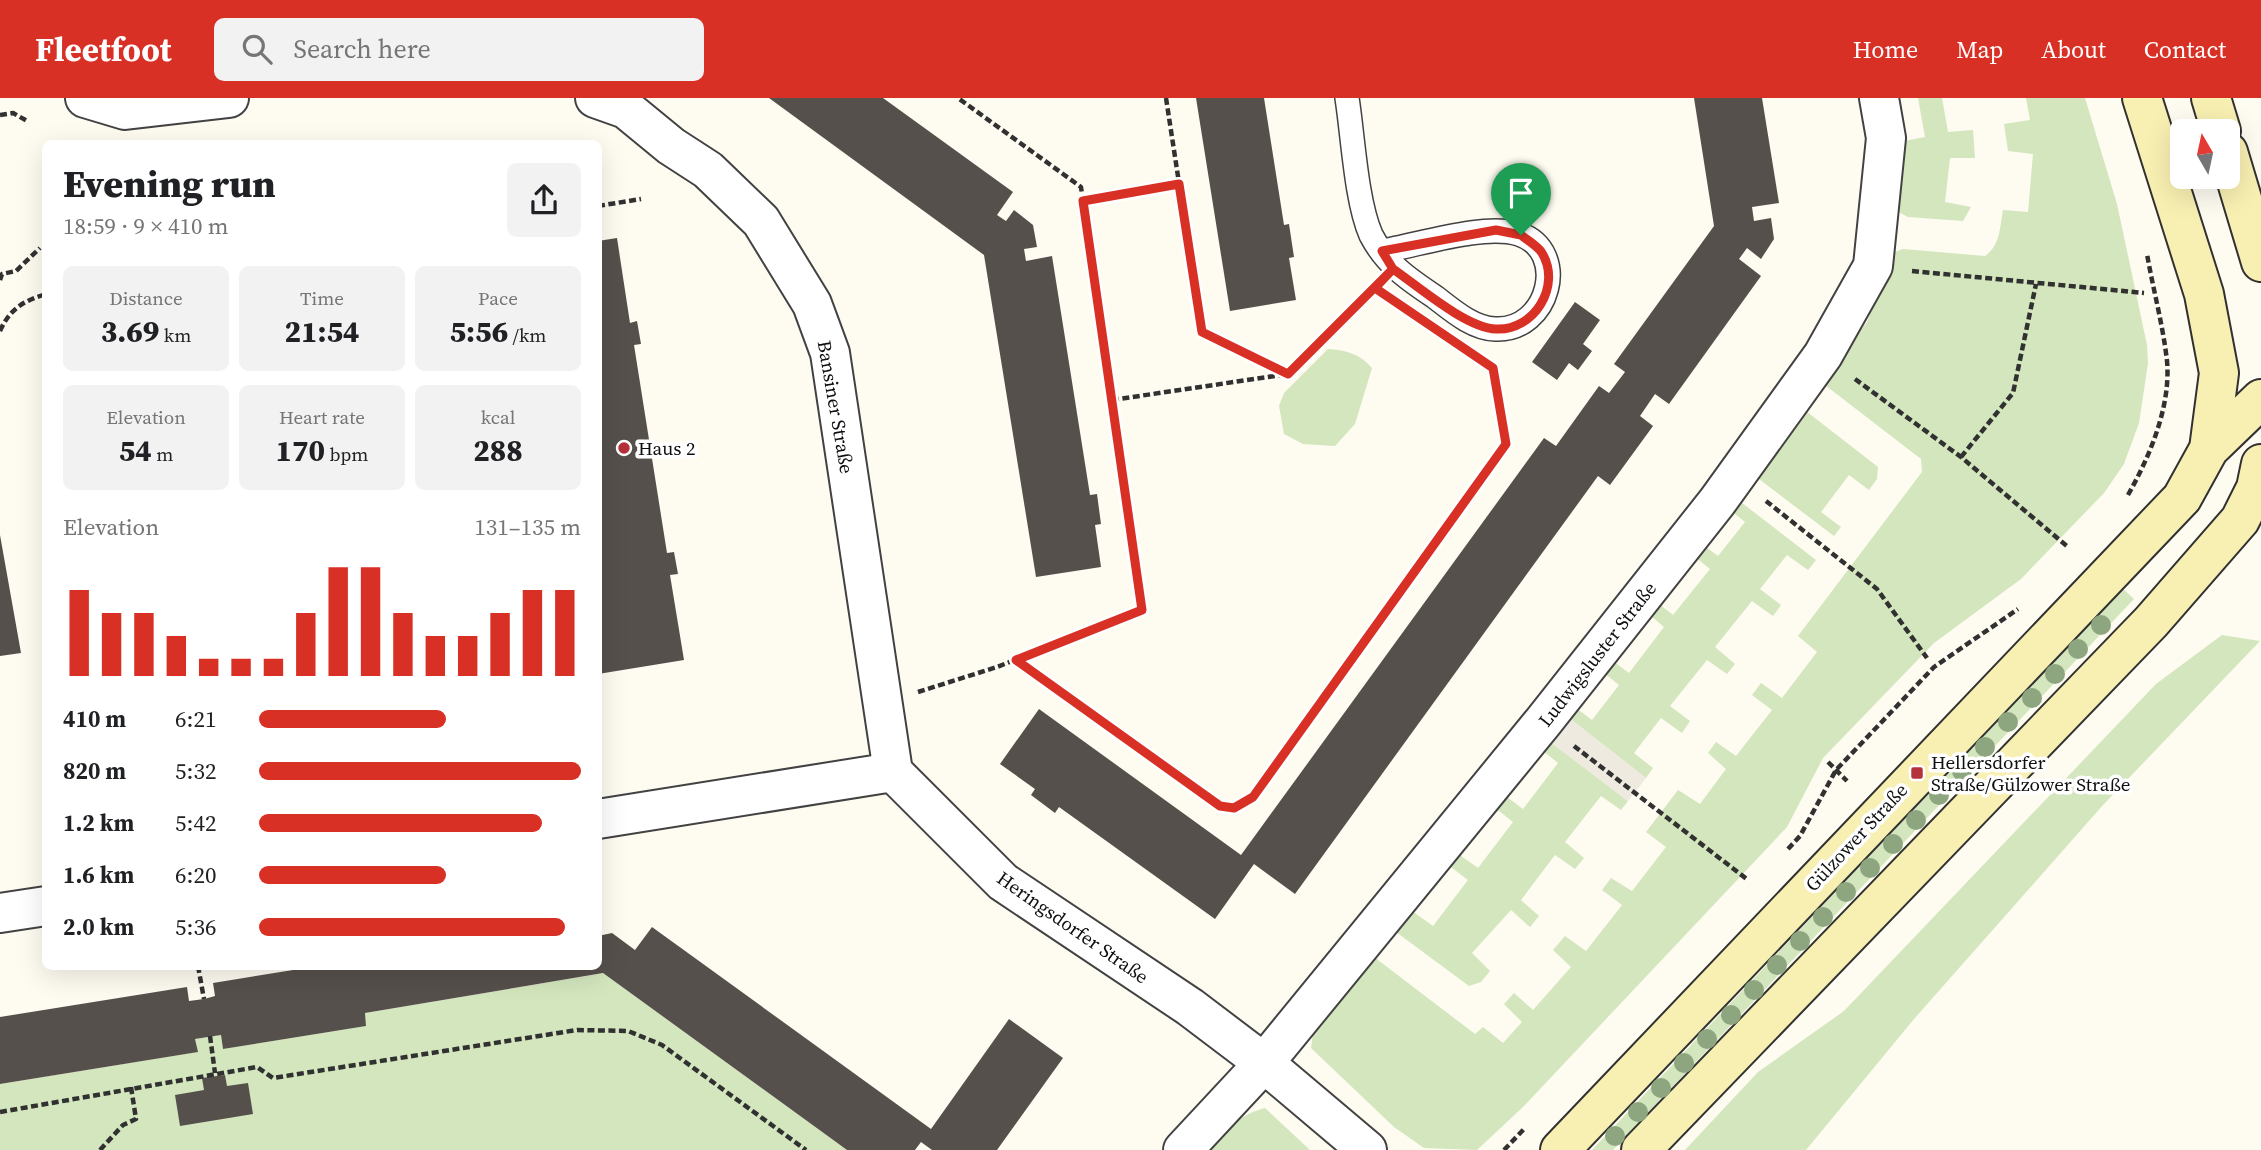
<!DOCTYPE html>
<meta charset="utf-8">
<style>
:root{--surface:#fff;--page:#f2f2f2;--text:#202124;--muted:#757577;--accent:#d93025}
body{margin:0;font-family:"Source Serif 4",serif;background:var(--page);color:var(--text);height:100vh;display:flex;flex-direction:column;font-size:26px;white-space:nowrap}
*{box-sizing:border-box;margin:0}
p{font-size:23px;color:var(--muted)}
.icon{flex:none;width:38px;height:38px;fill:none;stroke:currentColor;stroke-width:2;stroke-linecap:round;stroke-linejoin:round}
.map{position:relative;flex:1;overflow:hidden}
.drawer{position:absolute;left:42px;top:42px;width:560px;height:830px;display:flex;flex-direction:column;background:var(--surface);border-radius:10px;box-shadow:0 7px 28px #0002}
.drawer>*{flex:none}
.needle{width:46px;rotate:351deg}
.fabs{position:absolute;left:2170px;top:21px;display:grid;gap:14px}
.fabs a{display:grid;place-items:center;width:70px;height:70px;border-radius:10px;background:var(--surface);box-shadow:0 7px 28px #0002;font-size:35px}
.pin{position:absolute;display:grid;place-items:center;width:60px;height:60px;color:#fff;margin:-72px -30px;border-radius:50% 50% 50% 0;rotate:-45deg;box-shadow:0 0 7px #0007}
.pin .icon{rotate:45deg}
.round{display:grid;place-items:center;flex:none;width:74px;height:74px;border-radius:10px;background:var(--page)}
.overview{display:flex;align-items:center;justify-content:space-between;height:119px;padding:0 21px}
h1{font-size:38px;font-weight:800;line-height:52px}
.figures{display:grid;grid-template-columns:repeat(3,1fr);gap:10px;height:119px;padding:7px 21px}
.figures div{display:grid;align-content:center;border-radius:10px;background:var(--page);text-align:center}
.figures b{font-size:30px;font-weight:800}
.figures small{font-size:19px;font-weight:400}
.figures p{font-size:19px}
.chart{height:196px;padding:14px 21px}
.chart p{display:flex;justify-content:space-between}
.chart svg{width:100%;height:126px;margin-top:7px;stroke:var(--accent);stroke-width:6}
ul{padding:0 21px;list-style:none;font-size:23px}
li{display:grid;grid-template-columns:112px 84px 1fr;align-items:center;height:52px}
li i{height:18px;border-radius:9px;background:var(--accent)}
header{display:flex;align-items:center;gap:42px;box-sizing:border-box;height:98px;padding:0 35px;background:var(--accent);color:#fff}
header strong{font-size:33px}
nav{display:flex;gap:38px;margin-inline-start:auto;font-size:24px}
.search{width:490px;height:63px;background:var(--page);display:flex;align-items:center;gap:18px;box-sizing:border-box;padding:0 24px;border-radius:10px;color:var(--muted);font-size:26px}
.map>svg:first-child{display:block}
.green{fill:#d3e6bd}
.plaza{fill:#eeeae0}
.building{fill:#56504c}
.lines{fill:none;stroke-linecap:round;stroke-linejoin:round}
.service-casing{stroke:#424242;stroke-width:26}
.minor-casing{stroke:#424242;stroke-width:42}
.secondary-casing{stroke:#313131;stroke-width:42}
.path{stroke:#313131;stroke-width:4.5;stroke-dasharray:7 3.5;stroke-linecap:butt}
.service{stroke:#fff;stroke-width:23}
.minor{stroke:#fff;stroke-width:38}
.secondary{stroke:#f8efb2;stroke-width:38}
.tree{fill:#8ea680}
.route-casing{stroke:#fff;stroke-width:14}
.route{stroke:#d93025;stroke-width:9}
.poi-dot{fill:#b4323a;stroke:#fff;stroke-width:2.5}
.labels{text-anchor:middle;stroke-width:7;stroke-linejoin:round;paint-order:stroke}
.street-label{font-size:19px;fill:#0f0f0f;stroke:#fff}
.poi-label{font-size:19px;fill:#0f0f0f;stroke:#fff;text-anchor:start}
</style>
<header>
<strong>Fleetfoot</strong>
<div class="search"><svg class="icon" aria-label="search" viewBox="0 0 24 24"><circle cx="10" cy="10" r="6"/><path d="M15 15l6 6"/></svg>Search here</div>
<nav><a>Home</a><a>Map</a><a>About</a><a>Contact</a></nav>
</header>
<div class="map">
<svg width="2261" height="1052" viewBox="0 0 2261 1052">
<rect width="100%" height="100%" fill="#fefbf1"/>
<!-- green -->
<path class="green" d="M1918 0H1942L1948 34 1973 32 1975 60H1950L1945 104 1971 109 1963 123 1908 119 1895 112 1899 44 1925 39Z
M2026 0H2085L2117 106 2147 247 2148 265 2139 325 2124 366 2104 395 2021 481 1934 545 1823 660 1787 729 1524 1008 1477 1052 1424 1050 1394 1029 1311 950 1313 935 1374 859 1475 936 1483 929 1503 945 1522 924 1504 906 1514 895 1533 912 1571 869 1553 852 1565 838 1586 853 1622 807 1602 792 1611 780 1632 793 1666 749 1646 734 1678 692 1700 706 1726 671 1708 655 1716 644 1736 658 1772 612 1752 597 1761 585 1782 600 1817 554 1798 538 1922 374 1921 361 1821 284 1867 224 1892 155 1903 151 1985 158C2000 148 2000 129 2003 112L2028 114 2033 56 2008 53 2004 26 2030 22Z
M1328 251C1346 252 1360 256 1372 270L1355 326 1335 348 1303 346 1284 336 1279 308 1284 295Z
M1802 310 1878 369 1877 381 1869 392 1849 377 1821 414 1841 429 1834 438 1751 375Z
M1733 398 1816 462 1808 472 1787 457 1760 491 1781 507 1773 518 1752 503 1715 549 1735 566 1727 576 1707 562 1670 608 1690 623 1682 635 1661 620 1634 655 1653 670 1646 680 1564 616 1572 607 1592 622 1619 587 1599 571 1609 560 1629 575 1664 529 1645 513 1653 501 1673 517 1710 471 1690 455 1698 443 1718 458 1745 424 1725 408Z
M2122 490 2134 501 1613 1052H1592Z
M2222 537 2260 543 2103 707 1914 921 1806 1052H1685L1758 974 1844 913 2156 586Z
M1545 640 1628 703 1621 712 1601 698 1565 744 1584 760 1575 771 1555 757 1521 802 1539 818 1530 829 1511 812 1472 855 1490 873 1481 884 1469 888 1396 834 1412 813 1433 828 1468 782 1447 766 1457 755 1478 770 1513 724 1493 708 1503 696 1523 711 1558 665 1538 649Z
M603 875 847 1052H0V986L197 954 195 941 221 937 223 951 366 928 365 915Z
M1265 1010 1310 1052H1208C1226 1032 1238 1017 1265 1010Z"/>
<!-- plaza -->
<path class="plaza" d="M1564 616 1646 680 1628 703 1545 640Z"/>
<!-- building -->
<path class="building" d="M769 0H883L1013 94 997 117 1006 123 1014 112 1033 127 1037 149 1024 151 1026 163 1052 158 1090 397 1097 396 1101 426 1095 427 1101 469 1036 479 984 157Z
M1196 0H1264L1284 127 1289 126 1294 159 1289 160 1296 202 1230 213Z
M1694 0H1762L1779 105 1752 109 1754 123 1771 120 1774 141 1761 161 1747 150 1739 161 1761 178 1669 306 1655 296 1640 318 1653 328 1610 387 1598 378 1295 796 1254 766 1215 821 1059 709 1055 715 1031 697 1035 691 1000 666 1039 611 1241 757 1544 340 1556 348 1599 288 1609 295 1625 274 1614 266 1714 128Z
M617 140 630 225 637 223 641 246 634 247 667 455 674 454 678 476 670 477 684 562 598 576V143Z
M1575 204 1600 222 1583 246 1592 253 1578 272 1569 265 1557 282 1532 264Z
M0 437 21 555 0 558Z
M652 829 931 1031 1009 921 1063 960 997 1052H932L921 1044 915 1052H847L603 875 365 915 366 928 223 951 221 937 195 941 198 954 0 986V919L187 889 189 903 204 901 215 898 213 885 318 868H598V838L612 835 635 852Z
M225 977 227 988 248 985 253 1016 180 1028 175 997 204 992 202 980Z"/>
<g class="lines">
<!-- service casing -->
<g class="service-casing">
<path id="service" d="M1347 0C1353 38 1356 103 1371 137 1386 166 1408 181 1435 199 1452 212 1472 230 1495 231 1549 234 1570 153 1519 136 1484 125 1419 147 1382 153"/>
</g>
<!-- minor casing -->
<g class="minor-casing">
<path id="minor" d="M85 0 125 12 229 0
M595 0 626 11 671 48 708 72 761 123 812 206 830 255 893 674
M893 674 1003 784 1190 909 1264 965 1367 1052
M598 721 893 674
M0 815 46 808
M1183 1052 1264 965 1543 624 1717 404 1823 257 1873 168 1886 40 1879 0"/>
</g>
<!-- secondary casing -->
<g class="secondary-casing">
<path id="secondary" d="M2142 0 2204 196 2219 275 2209 351
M2211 0 2221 33
M2228 54 2261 164
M1560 1052 2182 400 2209 351 2261 301
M1641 1052 2151 524 2240 422 2256 390 2261 366"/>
</g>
<!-- path -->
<path class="path" d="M1166 0 1202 235 1288 276
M0 17 13 15 29 24
M1083 103 1179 86
M598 108 641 101
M1912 173 2144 195
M0 182 2 176 16 173 40 150
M0 233C10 211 23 203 46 196
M1855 281 1961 359 2068 449
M1112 302 1288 276 1375 190
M1961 359 2013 295 2036 186
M2128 397C2150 358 2171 308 2167 263 2163 227 2153 191 2147 156
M1766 403 1877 491 1927 560
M1016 562 1220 708 1234 710 1253 699 1506 346 1493 270 1482 263
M918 594 997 569 1142 512 1081 89 958 0
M1574 648 1748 782
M1828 664 1847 683
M1788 751 1800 738 1836 672 1934 569 2018 511
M198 868 204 901
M210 938 215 975
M0 1014 257 969 273 980 577 932 628 933 662 947 806 1052
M100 1052 123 1027 136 1021 131 989
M1504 1052 1525 1030"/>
<!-- service -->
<use href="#service" class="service"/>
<!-- minor -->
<use href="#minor" class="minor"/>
<!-- secondary -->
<use href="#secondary" class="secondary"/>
</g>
<!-- trees -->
<g class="tree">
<circle cx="2101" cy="527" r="10"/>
<circle cx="2078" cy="551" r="10"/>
<circle cx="2055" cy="576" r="10"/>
<circle cx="2032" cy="600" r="10"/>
<circle cx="2008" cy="624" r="10"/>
<circle cx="1985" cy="649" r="10"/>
<circle cx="1962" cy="673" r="10"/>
<circle cx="1939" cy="697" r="10"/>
<circle cx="1916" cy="722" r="10"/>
<circle cx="1893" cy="746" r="10"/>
<circle cx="1870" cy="770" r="10"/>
<circle cx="1846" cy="794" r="10"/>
<circle cx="1823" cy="819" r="10"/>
<circle cx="1800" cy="843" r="10"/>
<circle cx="1777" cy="867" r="10"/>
<circle cx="1754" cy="892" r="10"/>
<circle cx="1731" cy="917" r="10"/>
<circle cx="1707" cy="941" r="10"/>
<circle cx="1684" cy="965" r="10"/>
<circle cx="1661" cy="990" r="10"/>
<circle cx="1638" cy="1014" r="10"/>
<circle cx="1615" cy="1038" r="10"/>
</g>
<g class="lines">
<!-- route casing -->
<g class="route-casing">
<path id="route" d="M1521 137 1496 132 1382 153 1393 171 1288 276 1202 234 1179 86 1083 103 1142 512 1016 562 1220 708 1234 710 1253 699 1506 346 1493 270 1375 190 1393 171C1418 188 1466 230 1496 231 1534 233 1562 188 1542 155 1538 148 1527 142 1521 137"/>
</g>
<!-- route -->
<use href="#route" class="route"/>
</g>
<!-- markers -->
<g class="poi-dot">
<circle cx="624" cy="350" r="7"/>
<rect x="1910" y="668" width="14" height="14" rx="3.5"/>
</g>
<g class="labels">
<!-- street labels -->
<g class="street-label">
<text transform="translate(836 309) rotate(80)" y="7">Bansiner Straße</text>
<text transform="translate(1597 556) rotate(-52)" y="7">Ludwigsluster Straße</text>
<text transform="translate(1856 739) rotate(-47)" y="7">Gülzower Straße</text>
<text transform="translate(1073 829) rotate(35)" y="7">Heringsdorfer Straße</text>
</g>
<!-- poi labels -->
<g class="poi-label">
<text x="638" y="357">Haus 2</text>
<text x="1931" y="671">Hellersdorfer<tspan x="1931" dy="22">Straße/Gülzower Straße</tspan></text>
</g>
</g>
</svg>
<div class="fabs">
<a><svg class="needle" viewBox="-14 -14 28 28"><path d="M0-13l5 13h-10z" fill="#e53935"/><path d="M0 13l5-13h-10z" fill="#757577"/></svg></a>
</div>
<div class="pin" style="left:1521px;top:137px;background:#1e9e55"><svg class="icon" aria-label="arrive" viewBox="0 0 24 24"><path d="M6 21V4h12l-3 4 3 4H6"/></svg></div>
<section class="drawer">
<div class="overview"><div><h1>Evening run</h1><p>18:59 · 9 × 410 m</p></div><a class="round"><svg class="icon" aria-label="share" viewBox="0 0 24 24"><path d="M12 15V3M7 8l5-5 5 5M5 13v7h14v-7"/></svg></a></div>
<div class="figures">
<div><p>Distance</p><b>3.69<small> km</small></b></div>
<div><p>Time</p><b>21:54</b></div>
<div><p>Pace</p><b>5:56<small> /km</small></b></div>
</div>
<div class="figures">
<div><p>Elevation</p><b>54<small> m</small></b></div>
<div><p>Heart rate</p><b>170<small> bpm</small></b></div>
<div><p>kcal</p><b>288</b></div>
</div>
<div class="chart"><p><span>Elevation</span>131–135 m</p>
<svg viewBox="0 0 160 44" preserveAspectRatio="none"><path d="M5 44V14M15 44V22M25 44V22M35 44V30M45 44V38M55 44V38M65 44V38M75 44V22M85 44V6M95 44V6M105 44V22M115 44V30M125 44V30M135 44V22M145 44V14M155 44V14"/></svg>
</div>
<ul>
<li><b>410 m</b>6:21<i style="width:58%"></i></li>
<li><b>820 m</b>5:32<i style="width:100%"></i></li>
<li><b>1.2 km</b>5:42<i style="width:88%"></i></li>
<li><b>1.6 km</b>6:20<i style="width:58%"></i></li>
<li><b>2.0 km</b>5:36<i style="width:95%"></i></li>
</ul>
</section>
</div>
